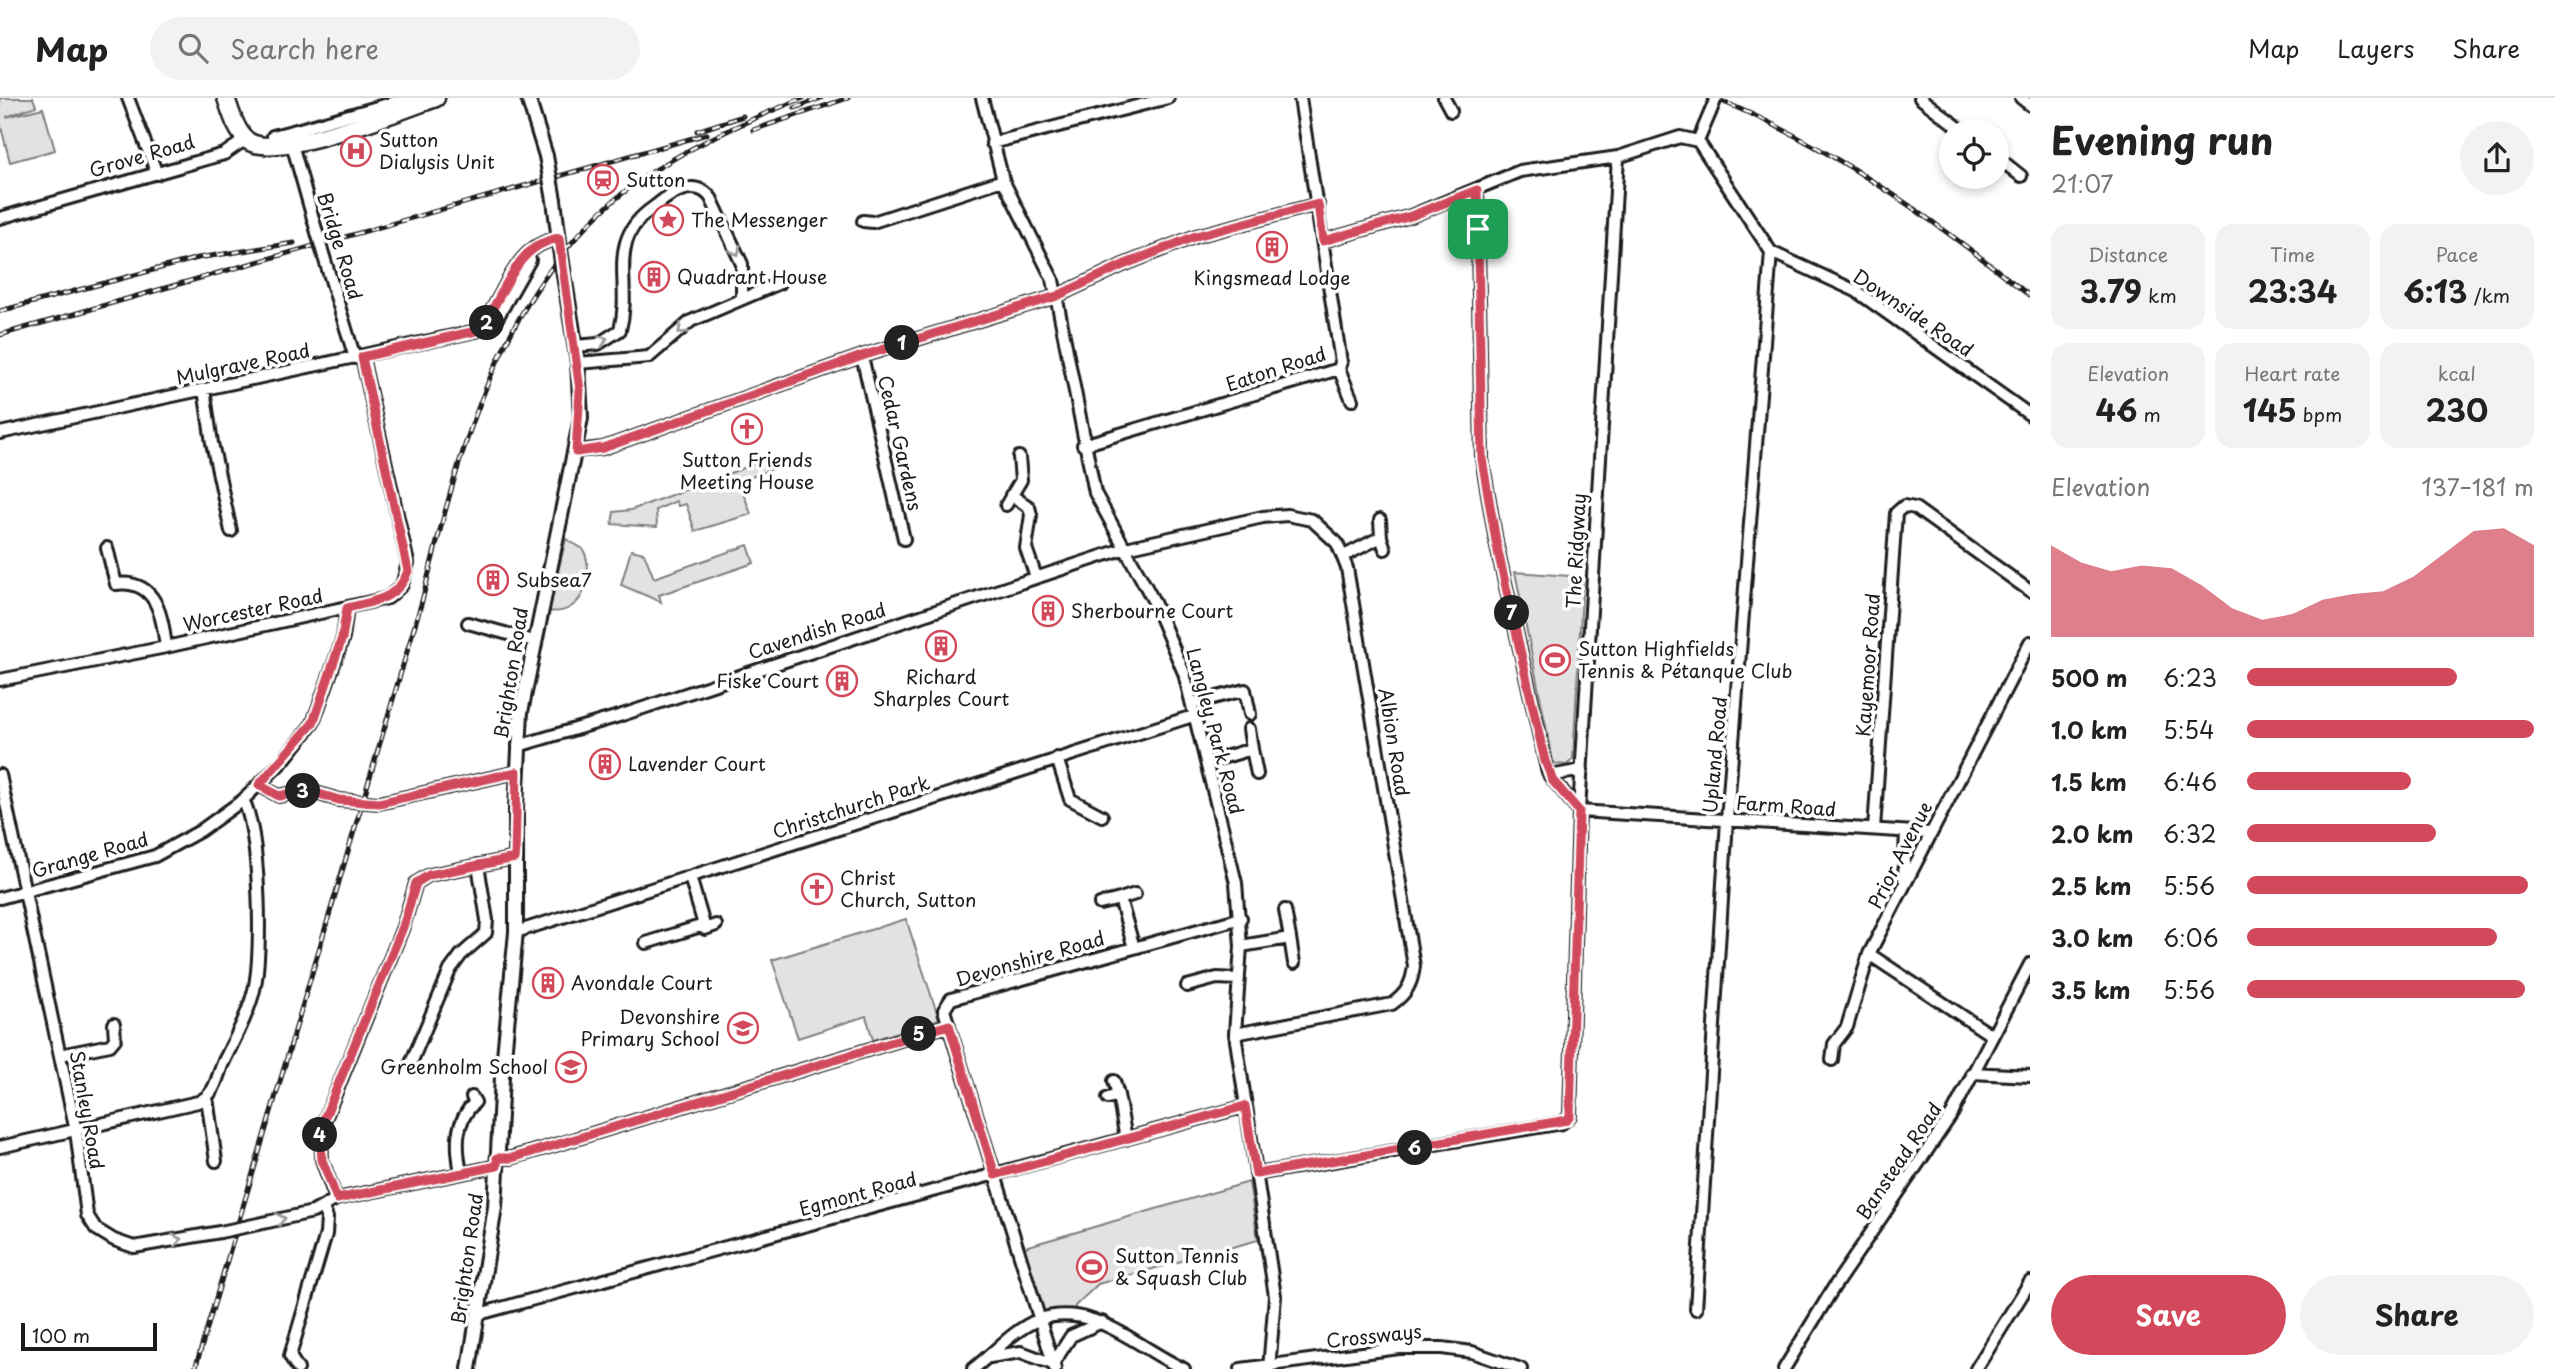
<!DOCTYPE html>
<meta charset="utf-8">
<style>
:root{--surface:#fff;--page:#f2f2f2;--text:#222;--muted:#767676;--line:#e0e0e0;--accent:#d1495b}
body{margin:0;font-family:"Playpen Sans",sans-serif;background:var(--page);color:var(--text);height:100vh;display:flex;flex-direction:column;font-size:26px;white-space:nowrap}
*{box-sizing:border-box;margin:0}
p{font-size:23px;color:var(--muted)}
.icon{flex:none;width:38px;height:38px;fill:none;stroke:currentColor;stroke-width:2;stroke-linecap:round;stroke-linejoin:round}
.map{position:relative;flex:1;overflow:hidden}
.panel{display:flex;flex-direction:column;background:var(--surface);width:525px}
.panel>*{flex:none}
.tools{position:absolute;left:1939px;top:21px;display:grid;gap:14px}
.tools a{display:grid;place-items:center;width:70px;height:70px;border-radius:50%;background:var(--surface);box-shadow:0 4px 10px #0003;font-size:35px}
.scale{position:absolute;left:21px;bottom:18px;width:136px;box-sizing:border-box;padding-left:7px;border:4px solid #1c1c1c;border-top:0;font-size:19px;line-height:24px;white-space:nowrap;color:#1c1c1c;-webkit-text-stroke:5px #fff;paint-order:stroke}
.pin{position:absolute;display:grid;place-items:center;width:60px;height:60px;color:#fff;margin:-30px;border-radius:14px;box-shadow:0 4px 10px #0006}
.km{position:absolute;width:35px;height:35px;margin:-18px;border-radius:50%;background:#222;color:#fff;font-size:19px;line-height:35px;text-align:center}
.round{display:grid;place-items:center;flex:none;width:74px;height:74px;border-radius:37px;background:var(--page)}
.overview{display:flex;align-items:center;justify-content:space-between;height:119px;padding:0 21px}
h1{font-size:38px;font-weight:700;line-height:52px}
.stats{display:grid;grid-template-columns:repeat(3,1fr);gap:10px;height:119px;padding:7px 21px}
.stats div{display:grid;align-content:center;border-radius:18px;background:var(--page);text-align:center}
.stats b{font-size:30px;font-weight:700}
.stats small{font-size:19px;font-weight:400}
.stats p{font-size:19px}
.chart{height:196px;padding:14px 21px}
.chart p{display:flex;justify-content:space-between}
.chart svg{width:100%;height:126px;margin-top:7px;fill:var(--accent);opacity:.7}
.primary-button{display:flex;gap:14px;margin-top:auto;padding:14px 21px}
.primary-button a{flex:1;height:80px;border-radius:42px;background:var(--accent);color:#fff;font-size:28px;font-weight:700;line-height:80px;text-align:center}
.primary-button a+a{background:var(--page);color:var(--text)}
ul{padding:0 21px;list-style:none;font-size:23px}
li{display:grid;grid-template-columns:112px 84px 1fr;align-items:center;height:52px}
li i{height:18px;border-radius:9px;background:var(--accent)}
header{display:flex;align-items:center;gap:42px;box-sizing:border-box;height:98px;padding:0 35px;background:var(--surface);border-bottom:2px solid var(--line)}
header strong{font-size:33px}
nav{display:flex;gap:38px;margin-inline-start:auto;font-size:24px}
.search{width:490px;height:63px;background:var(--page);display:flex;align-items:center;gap:18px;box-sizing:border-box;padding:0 24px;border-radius:38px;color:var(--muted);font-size:26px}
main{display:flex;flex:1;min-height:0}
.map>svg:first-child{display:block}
.green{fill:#e2e2e2;stroke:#7f7f7f;stroke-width:2}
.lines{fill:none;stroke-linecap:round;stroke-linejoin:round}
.minor-casing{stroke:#1c1c1c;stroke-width:16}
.major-casing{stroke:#1c1c1c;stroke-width:18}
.highway-casing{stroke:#1c1c1c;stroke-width:21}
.minor{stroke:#fff;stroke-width:10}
.major{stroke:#fff;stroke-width:12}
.highway{stroke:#fff;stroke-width:16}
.rail-casing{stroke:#1c1c1c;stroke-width:5}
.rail{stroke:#fff;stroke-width:2.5;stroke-dasharray:8;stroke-linecap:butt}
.minor-bridge-casing{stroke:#1c1c1c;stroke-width:16;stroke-linecap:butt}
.major-bridge-casing{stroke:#1c1c1c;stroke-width:18;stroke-linecap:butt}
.minor-bridge{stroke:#fff;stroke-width:10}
.major-bridge{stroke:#fff;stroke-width:12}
.oneway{stroke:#999}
.route-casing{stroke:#fff;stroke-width:14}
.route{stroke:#d1495b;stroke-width:9}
.labels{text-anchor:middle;stroke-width:7;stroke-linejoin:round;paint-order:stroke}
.poi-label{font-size:19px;fill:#1c1c1c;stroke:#fff;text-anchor:start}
.street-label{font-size:19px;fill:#1c1c1c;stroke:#fff}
</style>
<header>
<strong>Map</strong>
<div class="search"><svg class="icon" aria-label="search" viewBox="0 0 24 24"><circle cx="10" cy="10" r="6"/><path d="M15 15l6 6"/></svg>Search here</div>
<nav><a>Map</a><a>Layers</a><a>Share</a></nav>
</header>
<main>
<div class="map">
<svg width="2030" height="1271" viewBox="0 0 2030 1271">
<rect width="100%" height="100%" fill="#fff"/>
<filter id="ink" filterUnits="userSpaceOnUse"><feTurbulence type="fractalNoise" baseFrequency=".0143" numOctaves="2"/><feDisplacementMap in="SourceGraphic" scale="14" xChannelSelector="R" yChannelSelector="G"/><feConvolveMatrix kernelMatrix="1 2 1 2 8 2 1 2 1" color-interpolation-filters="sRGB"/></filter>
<g filter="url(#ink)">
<!-- green -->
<path class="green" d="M0 0H33L36 8 6 19 43 10 55 52 10 64 0 25Z
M773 359 777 369 744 382 746 387 741 389 751 416 695 433 686 406 678 408 676 403 656 412 657 429 612 426 614 414 631 412Z
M566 441 583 451C596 477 583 519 548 513Z
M748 447 754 465 659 497 661 504 621 487 631 452 644 455 654 480Z
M1515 474 1583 479 1573 661 1567 667 1556 666 1553 663Z
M906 821 939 921 873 942 866 918 798 940 772 862Z
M1249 1084 1258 1142 1098 1186 1075 1208V1220L1039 1222 1018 1151Z"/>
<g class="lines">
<!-- minor casing -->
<g class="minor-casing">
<path id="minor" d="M128 0 157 76
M982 0 1003 82 1053 182 1095 395 1153 502 1184 575 1236 785 1241 848 1235 936 1275 1198 1269 1271
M1444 0 1451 13
M1920 0 1963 33
M2021 0 2030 7
M273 38 300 31
M1698 43 1710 15
M992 45 1168 0
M1997 59 2021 78
M1477 91 1482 361 1497 449 1547 671 1550 678 1582 672
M0 120 224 56 246 41
M863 123 873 124 1003 82
M314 124 292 46 300 31 402 2H419
M1323 143 1411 118 1520 73 1618 59 1680 39 1698 43
M1771 154 1856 193 2030 317
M324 159 355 260
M489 223V217C509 185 518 147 559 140
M575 248 598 246 620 232C633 183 604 143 654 109 663 102 671 95 682 92 692 88 704 90 711 100L742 166V201
M862 258 904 441
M578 265 649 259 691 223 780 185
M1339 271 1352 302
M204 291 212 345 231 433
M0 335 476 233 496 222 530 162 528 156
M1083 347 1339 271 1341 264 1300 0
M576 353 603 350 862 258 1057 198 1123 167 1196 138 1318 106
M1011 397 1029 409 1031 417 1026 450 1036 479
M1006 407 1021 382 1019 359
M1380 422 1381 439
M107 450 116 486C157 481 162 518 166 549
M1344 458 1381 439 1385 451
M468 525 534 543
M0 582 166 549 388 500 402 487 408 465 362 259
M1193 605 1245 592 1250 616
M1249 631 1252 651
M518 648 619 618 1126 450 1263 419 1287 417 1312 422 1337 445 1347 470 1414 868C1412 886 1406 896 1392 906L1235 936
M1057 660 1070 701 1102 718
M1208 664 1252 651 1257 676
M0 677 76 1033 87 1117 96 1131 114 1142 134 1149 220 1134
M1550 678 1579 713 1931 735
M259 687 279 698 306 692 339 702 379 705 517 674
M1874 731 1896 415 1904 408 1915 410 2030 493
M1904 781 1906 734
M0 800 155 758 200 733 243 702 283 663 313 625 343 540 347 510
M1100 806 1120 801
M705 831 716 827
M516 834 1196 617
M1290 840 1294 865
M646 845 704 827 690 779
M1241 848 1290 840 1285 812
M1134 850 1120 801 1135 796
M1187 888 1217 880 1238 881
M1991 937 1869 856 2030 544
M60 957 110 947 115 941 114 926
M1832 962 1834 946 1847 929 1869 856
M411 965 450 872 461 857 486 835 487 822 478 767
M1972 975 2030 978
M1114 983 1118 997
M207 1000 216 1063
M1108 1000 1118 997 1126 1041
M0 1049 198 1004C216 996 216 981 223 965 234 942 248 917 254 892 263 857 260 732 243 702
M497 1060H511L562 1045 949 927
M461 1075C456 1048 454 1025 475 1004L472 999
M1256 1076 1562 1025 1570 1018 1579 713 1618 59
M336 1101 322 1062 321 1031 403 829 416 785 429 777 515 760
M249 1128 313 1114 336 1101 497 1068
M1696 1211 1727 722 1771 154 1698 43
M479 1216 1246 1008
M990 1259 1021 1254 1053 1266 1071 1238 1102 1224
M298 1271 290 1258 326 1136 327 1120 323 1110
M973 1271C994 1255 1013 1232 1038 1222 1093 1202 1139 1251 1184 1271
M1055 1271 944 912 951 901 1241 820
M1241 1271 1399 1250H1442L1472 1254 1521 1271
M1784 1271 1834 1189 1952 1016 2030 866
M1976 1271 2030 1184"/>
</g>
<!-- major casing -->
<g class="major-casing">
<path id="major" d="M528 0 546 58
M554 102 560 151
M469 1271 495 1109 502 979 516 834V709L521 614 581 320 578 265 563 171"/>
</g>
<!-- highway casing -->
<g class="highway-casing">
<path id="highway" d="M226 0C231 14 236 34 248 43 277 63 402 12 436 0"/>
</g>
<!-- minor -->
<use href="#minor" class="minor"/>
<!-- major -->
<use href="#major" class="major"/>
<!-- highway -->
<use href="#highway" class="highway"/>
<!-- rail casing -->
<g class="rail-casing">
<path id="rail" d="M1714 0C1831 47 1932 120 2030 198
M795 10 821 0
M753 32 848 0
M697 33 743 18
M0 213 198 160 294 145
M0 237 707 36
M195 1271 422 503C462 342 506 167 655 72 701 43 753 20 803 0"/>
</g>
<!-- rail -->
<use href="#rail" class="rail"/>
<!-- minor-bridge casing -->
<g class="minor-bridge-casing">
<path id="minor-bridge" d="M1710 15 1716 0
M314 124 324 159
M220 1134 249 1128"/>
</g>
<!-- major-bridge casing -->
<g class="major-bridge-casing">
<path id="major-bridge" d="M546 58 554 102
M560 151 563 171"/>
</g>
<!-- minor-bridge -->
<use href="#minor-bridge" class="minor-bridge"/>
<!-- major-bridge -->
<use href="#major-bridge" class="major-bridge"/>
</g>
<!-- one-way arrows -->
<defs><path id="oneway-chevron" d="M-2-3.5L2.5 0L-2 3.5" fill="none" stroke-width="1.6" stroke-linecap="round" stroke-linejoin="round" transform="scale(1.75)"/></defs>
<g class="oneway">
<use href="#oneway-chevron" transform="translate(736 153) rotate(64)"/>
<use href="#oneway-chevron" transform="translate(682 232) rotate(138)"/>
<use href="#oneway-chevron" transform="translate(603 242) rotate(-22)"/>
<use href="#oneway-chevron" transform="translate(281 1121) rotate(-12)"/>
<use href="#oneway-chevron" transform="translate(177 1142) rotate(-10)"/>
</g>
</g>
<g class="lines" filter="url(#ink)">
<!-- route casing -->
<g class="route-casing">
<path id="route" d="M1477 92 1482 361 1497 449 1545 663 1553 683 1579 713 1570 1018 1567 1022 1256 1076 1245 1008 995 1077 949 927 562 1045 512 1060H497V1068L337 1101 322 1062 320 1031 403 829 416 785 429 777 515 760 517 674 379 705 339 702 306 692 279 698 259 687 313 625 342 540 347 510C373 503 398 502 408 473L362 259 476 233 489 223V217C509 185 518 147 559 140L580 292 576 354 603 350 862 258 1057 198 1123 167 1196 138 1318 106 1323 143 1411 118Z"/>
</g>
<!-- route -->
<use href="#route" class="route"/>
</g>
<!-- icons -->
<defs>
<g id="hospital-ring" transform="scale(1.575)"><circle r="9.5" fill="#fff" stroke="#d1495b" stroke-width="1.5"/><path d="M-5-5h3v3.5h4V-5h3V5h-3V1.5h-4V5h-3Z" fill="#d1495b"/></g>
<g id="station-ring" transform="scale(1.575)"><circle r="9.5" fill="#fff" stroke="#d1495b" stroke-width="1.5"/><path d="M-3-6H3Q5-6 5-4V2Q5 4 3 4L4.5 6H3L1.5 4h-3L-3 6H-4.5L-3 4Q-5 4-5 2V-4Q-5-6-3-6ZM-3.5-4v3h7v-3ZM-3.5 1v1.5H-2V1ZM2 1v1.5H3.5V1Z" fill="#d1495b"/></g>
<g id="sight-ring" transform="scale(1.575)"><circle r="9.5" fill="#fff" stroke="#d1495b" stroke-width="1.5"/><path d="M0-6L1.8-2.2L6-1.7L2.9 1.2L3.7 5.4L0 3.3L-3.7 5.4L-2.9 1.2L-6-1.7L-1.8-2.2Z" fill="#d1495b"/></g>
<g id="building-ring" transform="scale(1.575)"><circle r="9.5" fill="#fff" stroke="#d1495b" stroke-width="1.5"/><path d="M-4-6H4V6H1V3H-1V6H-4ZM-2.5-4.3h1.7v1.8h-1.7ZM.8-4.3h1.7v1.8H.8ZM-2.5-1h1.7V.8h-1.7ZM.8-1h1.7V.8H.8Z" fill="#d1495b"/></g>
<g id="church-ring" transform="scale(1.575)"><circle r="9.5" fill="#fff" stroke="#d1495b" stroke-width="1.5"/><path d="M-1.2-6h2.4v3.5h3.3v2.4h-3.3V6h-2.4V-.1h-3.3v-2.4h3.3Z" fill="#d1495b"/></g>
<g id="stadium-ring" transform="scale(1.575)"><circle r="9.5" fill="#fff" stroke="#d1495b" stroke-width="1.5"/><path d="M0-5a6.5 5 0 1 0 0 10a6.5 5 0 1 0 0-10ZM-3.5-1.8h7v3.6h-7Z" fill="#d1495b"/></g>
<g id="school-ring" transform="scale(1.575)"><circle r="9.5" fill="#fff" stroke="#d1495b" stroke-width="1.5"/><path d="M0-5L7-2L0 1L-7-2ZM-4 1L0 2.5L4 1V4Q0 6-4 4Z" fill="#d1495b"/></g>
</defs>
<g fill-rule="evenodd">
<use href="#hospital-ring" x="356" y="53"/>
<use href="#station-ring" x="603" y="82"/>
<use href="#sight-ring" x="668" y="122"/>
<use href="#building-ring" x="1272" y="149"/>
<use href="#building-ring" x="654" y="179"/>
<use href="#church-ring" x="747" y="331"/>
<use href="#building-ring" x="493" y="482"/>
<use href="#building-ring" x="1048" y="513"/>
<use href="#building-ring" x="941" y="548"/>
<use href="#stadium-ring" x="1555" y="562"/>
<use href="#building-ring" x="842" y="583"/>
<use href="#building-ring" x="605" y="666"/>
<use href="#church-ring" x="817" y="791"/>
<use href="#building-ring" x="548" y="885"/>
<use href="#school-ring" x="743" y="930"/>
<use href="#school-ring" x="571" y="969"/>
<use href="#stadium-ring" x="1092" y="1169"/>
</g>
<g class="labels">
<!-- poi labels -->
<g class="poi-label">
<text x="379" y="49">Sutton<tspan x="379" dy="22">Dialysis Unit</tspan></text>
<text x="626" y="89">Sutton</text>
<text x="691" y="129">The Messenger</text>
<text x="677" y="186">Quadrant House</text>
<text x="1272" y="187" text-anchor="middle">Kingsmead Lodge</text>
<text x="747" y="369" text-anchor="middle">Sutton Friends<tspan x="747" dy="22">Meeting House</tspan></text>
<text x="516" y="489">Subsea7</text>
<text x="1071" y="520">Sherbourne Court</text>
<text x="1578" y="558">Sutton Highfields<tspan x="1578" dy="22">Tennis &amp; Pétanque Club</tspan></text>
<text x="941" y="586" text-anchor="middle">Richard<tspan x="941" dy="22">Sharples Court</tspan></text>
<text x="819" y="590" text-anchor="end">Fiske Court</text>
<text x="628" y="673">Lavender Court</text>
<text x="840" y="787">Christ<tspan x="840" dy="22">Church, Sutton</tspan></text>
<text x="571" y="892">Avondale Court</text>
<text x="720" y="926" text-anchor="end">Devonshire<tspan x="720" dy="22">Primary School</tspan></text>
<text x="548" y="976" text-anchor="end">Greenholm School</text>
<text x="1115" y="1165">Sutton Tennis<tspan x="1115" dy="22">&amp; Squash Club</tspan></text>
</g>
<!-- street labels -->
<g class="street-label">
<text transform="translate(142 58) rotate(-16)" y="7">Grove Road</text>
<text transform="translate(340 148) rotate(73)" y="7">Bridge Road</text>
<text transform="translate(1913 215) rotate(34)" y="7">Downside Road</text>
<text transform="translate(243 266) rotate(-12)" y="7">Mulgrave Road</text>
<text transform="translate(1276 271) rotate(-18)" y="7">Eaton Road</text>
<text transform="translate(900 345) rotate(77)" y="7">Cedar Gardens</text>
<text transform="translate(1576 453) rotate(-87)" y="7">The Ridgway</text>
<text transform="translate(253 512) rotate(-12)" y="7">Worcester Road</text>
<text transform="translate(817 533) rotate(-18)" y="7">Cavendish Road</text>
<text transform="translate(1868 567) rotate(-86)" y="7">Kayemoor Road</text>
<text transform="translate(511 575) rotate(-81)" y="7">Brighton Road</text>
<text transform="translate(1215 633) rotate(75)" y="7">Langley Park Road</text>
<text transform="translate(1394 644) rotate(81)" y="7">Albion Road</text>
<text transform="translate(1715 657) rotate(-85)" y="7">Upland Road</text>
<text transform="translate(1786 708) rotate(4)" y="7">Farm Road</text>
<text transform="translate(851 709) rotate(-18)" y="7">Christchurch Park</text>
<text transform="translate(90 757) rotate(-16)" y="7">Grange Road</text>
<text transform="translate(1900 757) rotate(-63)" y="7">Prior Avenue</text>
<text transform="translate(1030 861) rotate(-16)" y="7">Devonshire Road</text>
<text transform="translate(87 1012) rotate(80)" y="7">Stanley Road</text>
<text transform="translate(1899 1063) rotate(-56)" y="7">Banstead Road</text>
<text transform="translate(858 1096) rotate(-15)" y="7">Egmont Road</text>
<text transform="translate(467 1161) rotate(-82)" y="7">Brighton Road</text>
<text transform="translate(1374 1238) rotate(-6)" y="7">Crossways</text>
</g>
</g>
</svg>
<div class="tools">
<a><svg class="icon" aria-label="locate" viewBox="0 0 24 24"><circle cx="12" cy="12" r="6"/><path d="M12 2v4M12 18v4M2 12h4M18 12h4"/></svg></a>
</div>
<div class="scale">100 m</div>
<div class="pin" style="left:1478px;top:131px;background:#1e9e55"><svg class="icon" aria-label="arrive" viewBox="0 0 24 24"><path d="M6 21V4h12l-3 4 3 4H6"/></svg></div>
<b class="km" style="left:902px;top:245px">1</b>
<b class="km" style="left:487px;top:225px">2</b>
<b class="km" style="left:303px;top:693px">3</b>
<b class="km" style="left:320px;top:1037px">4</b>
<b class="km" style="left:919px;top:936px">5</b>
<b class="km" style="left:1415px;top:1050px">6</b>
<b class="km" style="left:1512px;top:515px">7</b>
</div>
<section class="panel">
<div class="overview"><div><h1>Evening run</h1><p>21:07</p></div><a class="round"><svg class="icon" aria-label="share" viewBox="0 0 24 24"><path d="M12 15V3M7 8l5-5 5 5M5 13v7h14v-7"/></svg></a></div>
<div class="stats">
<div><p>Distance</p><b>3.79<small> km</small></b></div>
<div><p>Time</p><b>23:34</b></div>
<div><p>Pace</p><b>6:13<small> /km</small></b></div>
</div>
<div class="stats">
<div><p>Elevation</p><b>46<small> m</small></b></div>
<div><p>Heart rate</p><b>145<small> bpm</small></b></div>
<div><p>kcal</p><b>230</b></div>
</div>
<div class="chart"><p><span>Elevation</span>137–181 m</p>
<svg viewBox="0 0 160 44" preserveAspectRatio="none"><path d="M0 44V12L10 18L20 21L30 19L40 20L50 26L60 34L70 38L80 36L90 31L100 29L110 28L120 23L130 15L140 7L150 6L160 12V44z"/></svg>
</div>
<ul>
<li><b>500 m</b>6:23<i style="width:73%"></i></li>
<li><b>1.0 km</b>5:54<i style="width:100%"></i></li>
<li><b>1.5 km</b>6:46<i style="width:57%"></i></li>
<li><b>2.0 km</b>6:32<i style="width:66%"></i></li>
<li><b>2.5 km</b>5:56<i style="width:98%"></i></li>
<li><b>3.0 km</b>6:06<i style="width:87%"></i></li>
<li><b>3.5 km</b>5:56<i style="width:97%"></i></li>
</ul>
<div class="primary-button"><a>Save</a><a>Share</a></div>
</section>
</main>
